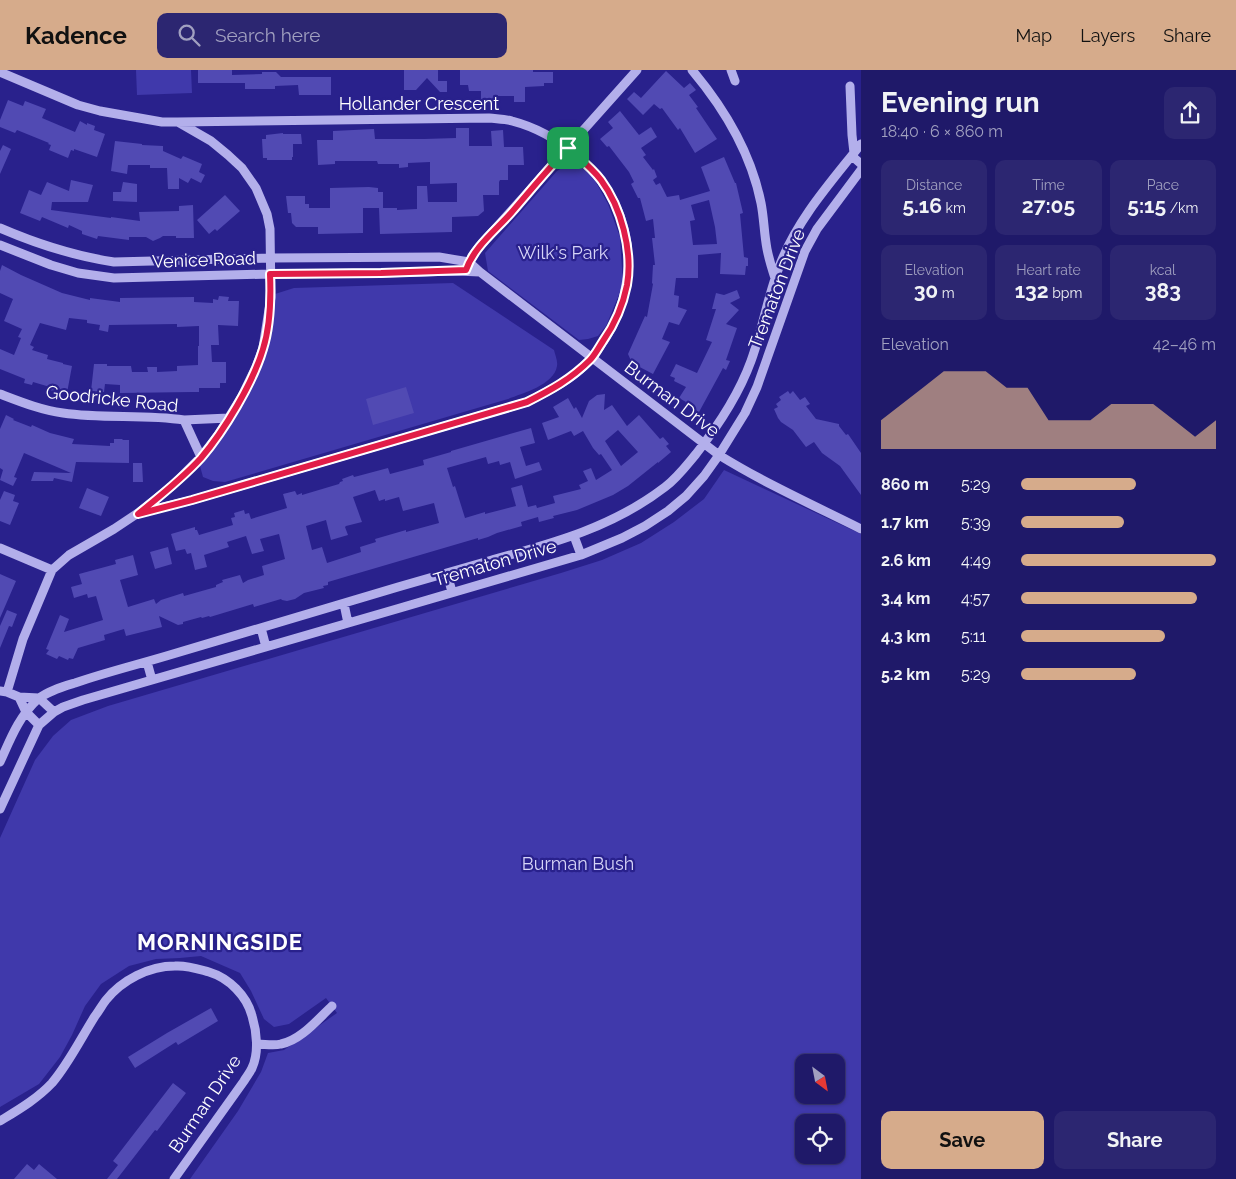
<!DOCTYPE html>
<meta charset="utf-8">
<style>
:root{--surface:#1f1969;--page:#2c2671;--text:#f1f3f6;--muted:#a1a0c0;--line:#3c387d;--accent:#d6ab8b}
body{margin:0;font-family:Raleway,sans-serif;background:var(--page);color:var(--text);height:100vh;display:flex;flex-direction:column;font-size:19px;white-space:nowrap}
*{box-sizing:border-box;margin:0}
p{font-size:16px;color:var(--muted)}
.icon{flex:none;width:28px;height:28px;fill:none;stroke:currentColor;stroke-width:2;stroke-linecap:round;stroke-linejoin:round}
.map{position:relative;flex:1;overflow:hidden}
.drawer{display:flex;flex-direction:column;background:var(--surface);width:375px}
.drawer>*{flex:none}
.needle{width:32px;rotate:148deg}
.tools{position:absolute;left:795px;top:984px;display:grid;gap:10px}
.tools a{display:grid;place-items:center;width:50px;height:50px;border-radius:10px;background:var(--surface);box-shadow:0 1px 4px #0004,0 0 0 1px var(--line);font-size:25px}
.pin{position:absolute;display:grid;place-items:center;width:42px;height:42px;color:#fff;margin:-21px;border-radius:10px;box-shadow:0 2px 8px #0006}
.round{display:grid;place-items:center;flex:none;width:52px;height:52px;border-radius:10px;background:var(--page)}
.summary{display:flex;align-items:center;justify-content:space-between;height:85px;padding:0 20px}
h1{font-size:28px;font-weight:700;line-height:38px}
.metrics{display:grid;grid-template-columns:repeat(3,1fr);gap:8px;height:85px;padding:5px 20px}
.metrics div{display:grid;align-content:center;border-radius:10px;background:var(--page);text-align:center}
.metrics b{font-size:21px;font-weight:700}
.metrics small{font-size:14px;font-weight:400}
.metrics p{font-size:14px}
.chart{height:140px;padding:10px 20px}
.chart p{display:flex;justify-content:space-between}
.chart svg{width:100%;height:90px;margin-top:5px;fill:var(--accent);opacity:.7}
.button{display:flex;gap:10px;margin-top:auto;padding:10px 20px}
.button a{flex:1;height:58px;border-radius:10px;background:var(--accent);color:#111;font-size:20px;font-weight:700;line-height:58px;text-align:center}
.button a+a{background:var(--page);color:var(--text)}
ul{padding:0 20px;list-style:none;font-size:16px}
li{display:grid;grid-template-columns:80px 60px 1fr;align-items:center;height:38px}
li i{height:12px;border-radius:6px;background:var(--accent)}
header{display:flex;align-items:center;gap:30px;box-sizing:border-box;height:70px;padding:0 25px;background:var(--accent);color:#111}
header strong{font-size:24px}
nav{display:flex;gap:28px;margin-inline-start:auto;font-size:18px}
.search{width:350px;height:45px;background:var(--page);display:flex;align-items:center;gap:12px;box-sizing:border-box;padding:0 18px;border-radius:10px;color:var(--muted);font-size:19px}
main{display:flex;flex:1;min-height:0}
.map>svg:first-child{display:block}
.green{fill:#4039ab;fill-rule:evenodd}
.building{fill:#514ab3;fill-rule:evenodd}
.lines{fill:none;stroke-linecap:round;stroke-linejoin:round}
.minor{stroke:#b3afeb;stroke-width:9}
.route-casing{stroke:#fff;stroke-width:10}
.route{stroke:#e11d48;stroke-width:6}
.labels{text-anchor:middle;stroke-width:4.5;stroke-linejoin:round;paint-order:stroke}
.street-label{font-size:18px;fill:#fff;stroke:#29218c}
.park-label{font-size:18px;fill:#d6d4f8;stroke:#29218c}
.district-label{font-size:22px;font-weight:bold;letter-spacing:1px;fill:#fff;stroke:#29218c}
</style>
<header>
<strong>Kadence</strong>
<div class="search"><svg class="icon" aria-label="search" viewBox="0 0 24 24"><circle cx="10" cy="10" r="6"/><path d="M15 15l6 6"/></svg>Search here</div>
<nav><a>Map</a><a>Layers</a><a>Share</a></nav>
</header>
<main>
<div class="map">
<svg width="861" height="1109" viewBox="0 0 861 1109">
<rect width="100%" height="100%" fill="#29218c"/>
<!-- green -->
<path class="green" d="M136 0H191L192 23 137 25Z
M575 95 584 99 593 107 608 134 620 167 623 215 606 256 598 266 588 269 579 270 488 201 485 183 557 101 565 96Z
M453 213 554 280C555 285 558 291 557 296 554 315 523 323 508 329L225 412 213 411 203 407 200 396 204 381 257 296 275 224 294 218Z
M724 400 861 464V1109H190L238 1041 261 1002 268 983 284 980 337 943 326 928 289 954 274 957 264 949 251 921 240 903 201 886 180 888 156 889 129 896 101 914 85 936 72 965 60 987 39 1014 0 1037V768L35 690 53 666 71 650 108 636 561 503 602 490 641 473 674 452 704 429ZM804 992H836V1025H804ZM804 1052H836V1085H804Z"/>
<!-- building -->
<path class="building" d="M198 0H232V5L262 4V2H276L281 7H331V25H299L298 15 275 16V19H245V13H198Z
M404 0H438V11H447V22H440L427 8 416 20H404Z
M460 0H533V2H553V13H544V16L525 17V32H514V26H493V31H481V21H469L468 15H460Z
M666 1 684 18 690 13 696 20 689 25 698 37 696 38 717 69 695 83 680 58 678 60 662 38 660 39 654 34 643 45 627 29 634 22 641 28Z
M8 30 23 36 25 31 46 39 42 48 75 62 80 51 87 55V53L95 56 94 60 105 64 97 87 74 79V81L71 80 68 88 49 80 51 75 48 74 49 73 17 60 15 63 0 57V50Z
M620 41 639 65 651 57 657 67 641 78 646 85 643 87 653 100 654 99 657 107 653 110 656 115 660 113 667 127 679 125 680 130 710 121 701 97 724 87 735 113H736L743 143 740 144 744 187 748 188V196H746L745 205 720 204 721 183 698 185V208H676L674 225 679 226 678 237 687 240 679 255 669 252 662 269 670 272 653 304 632 293 628 284 645 246 647 247 653 214 652 213 653 195H655L652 168H655L653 149 646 151 640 128H638L631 114 634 112 629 102 609 76 607 77 600 69 613 58 608 52ZM709 130 715 157 717 174 693 175 690 151 695 150 691 135Z
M456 58H469V76H492L491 61 503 60 504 77H523L524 95H508V110H500L499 112V125H483L484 141 478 146 452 147V162L380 164 379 138H397V140L417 139V116H427L428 132H457V113L430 114V92L408 93V97L399 98V94H378L377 91H335V94L318 95 317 70H333V61L374 59 375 69H424L456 68Z
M283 63V64H301L302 74H293V87H292V90H267V88H263L262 69H266V65Z
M115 71 142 74V75L163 76V81L181 89 183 86 202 94 199 102 205 105 201 113 191 108 188 113 179 108V119H168L167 98H150V95H128L127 104 111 101Z
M3 75 11 79 0 104V81Z
M71 110 93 115 88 132H52L51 140 111 148V147L140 151 139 142 179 141V136L193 135 194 168H176V166H163L160 168 153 171 146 167H129V170L98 166 97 169 82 164V161L69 155 68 158 42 147 40 151 20 143 29 120 41 125 47 112 69 121Z
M123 112 137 114V132L113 131V122H121Z
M369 117 378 118V122H383V138H363V163L318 164V157H296L292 153 291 143H288L286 126H305V134H309V138H330V118Z
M225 125 240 141 217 161 215 159 209 164 197 150Z
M2 195 21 205 62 223 90 230V228L120 232V228L194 227V232L213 233V229L218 230 219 226 229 227 228 231H239L238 256 218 255 219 275H211L212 292H226V313H220V318H199V322H193L120 323V315L105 314 104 322 91 321 94 294H107V296H131L132 302H148L147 297H157V302L177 301V296L198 295V276H199V256L177 257V254L109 255 108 262 99 260 100 255 87 253V250L69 248 66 260 40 253 30 275 34 277 32 280 48 285 47 289 63 293V294L72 296 67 323 49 320 50 317 33 312 32 315 24 313 25 309 0 299V279L14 285 21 268 18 267 22 259 4 251 13 229 0 223V201Z
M737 220 740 228 730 233 739 240 726 254 737 258 726 290 730 291 726 300 723 298 699 342 685 334 686 332 679 328 686 317 674 311 675 308 670 306 676 294 697 303 712 272 706 270 716 239H712L716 223 724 225Z
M406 317 414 343 373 355 366 329Z
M788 321 790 324 793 321 800 330 805 327 810 334 806 336 816 349 839 354V356L846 365 848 364 861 383V425L840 396 822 383 814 372 806 377 793 360 781 352 778 348 774 339 778 337 776 334 781 330 779 327Z
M605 324 604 340 612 335 627 356 639 345 660 369 663 367 669 374 666 376 671 382 658 393V392L628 416 613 425 577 440 553 446 554 448 539 452 538 447 521 452 522 456 497 463 488 467 478 470V468L328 512V515L323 516 324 518 304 523 295 529 287 531 282 530 281 529 254 537 253 534 210 547 209 546 202 548 201 547 183 552V554L178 555 159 546 162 557 126 566 124 559 104 565 105 570 78 578 73 589 69 588 68 590 59 586 57 589 46 584 49 580 46 579 60 545 69 549 64 562 103 550 96 526 88 528 87 524 74 528 71 517 82 514 79 504 116 494 115 490 133 485 138 505 120 510 128 537 154 529 156 534 161 530 183 523 184 526 216 517V515L223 512 222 510 240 505 243 513 248 510 264 505 262 496 285 489 279 464 260 469 264 481 252 484 246 466 227 472 229 477 204 485 207 497 195 500 191 483 187 484 185 479 176 481 171 464 195 457V460H197L199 465 233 455 231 448 235 447 234 443 244 440 245 444 249 443 251 449 287 438 283 424 295 421 297 425 302 423V425L339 414 340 412 343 411 342 409 353 405 354 407 358 406 388 398 390 404 424 395 423 390 451 382V381L531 358 535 373 520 377 526 396 539 392 542 400 515 409 510 392 500 395 499 391 488 394 486 387 447 398 453 417 455 416 465 448 485 442V444L516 436 511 418 522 415 528 437 536 435 537 438 555 433 553 426 581 419 579 415 588 411 583 401 591 398 596 410 612 400 601 384 599 385 593 378 583 361 574 366 571 361 548 370 542 353 559 347 553 337 568 328 574 339 576 337 582 348 589 331 597 325ZM618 360 638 382 621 396 605 371ZM375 420 379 431 385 429V431L399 427 403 441 434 433 439 453 406 462V460L375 469 376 472 360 477 361 482 327 493 322 477 312 480 306 456 326 450 331 470 348 465 345 457 346 456 362 452 353 427Z
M6 345 14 349 13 350 31 357 32 355 50 363 74 369 72 374 110 376V373H114V369H122L123 370H129V393L76 392 72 412 54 408 53 411H31L34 402 71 403 24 383 14 407 17 408 13 416 0 410 3 400 0 398V359Z
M133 393H142L143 412H133Z
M87 418 109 427 101 446 79 438Z
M4 421 15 425 13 431 19 433 10 455 0 451V430Z
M168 477 172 494 155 499 150 482Z
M0 504 16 511 0 548Z
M7 540 17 544 12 557 9 556 0 578V556Z
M211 938 218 951 178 975 176 972 135 998 128 987 167 963Z
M173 1013 186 1023 157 1061 155 1060 117 1109H107L118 1095 113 1091Z
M27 1094 34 1100 39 1094 57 1109H14Z"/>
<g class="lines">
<!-- minor -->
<path class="minor" d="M692 0C724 38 751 83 761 133 764 148 764 163 767 179 769 189 772 199 775 208
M731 0 735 11
M0 2 78 35 100 41 162 52H177L489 48C497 49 505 49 512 51 535 57 557 69 575 85 585 93 594 101 602 112 641 167 635 235 592 287 576 308 550 320 527 332L192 430 138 443
M850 16 852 65 854 83
M852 86 861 94
M0 158C37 174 74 186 114 192L270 188 439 187 469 192 480 202 719 385C764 413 813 435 861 459
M0 175 51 195 78 203 114 208 270 204 381 203 457 201 480 202
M468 196 472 186 478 178 637 0
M0 324C21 332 41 340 63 343 103 349 144 344 184 350L201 387
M184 350 229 348
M574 466 581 485
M0 478 52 500
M447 503 452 522
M344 534 348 553
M261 558 266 577
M147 592 152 610
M0 621 7 622 19 627 39 628 54 642
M7 622 23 569 52 500 69 485 114 459 138 443 172 416 201 387 218 365 242 326 256 297 263 278 271 227 270 159 267 144 256 118 242 98 228 85 211 71 178 52
M19 627 26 642 39 655
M0 692C10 670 19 646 38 629 48 621 62 617 75 613 107 602 140 594 173 584 249 562 323 539 398 517 430 508 461 499 492 490 554 473 613 457 665 417 677 408 686 396 696 384 718 356 739 324 751 291 763 258 768 224 781 192 799 147 832 111 861 74
M0 739 39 655 54 642 63 637 83 630 400 538 581 485 622 468 645 456 668 441 686 426 704 406 719 385 745 343 757 317 805 181 817 159 861 100
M257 974C265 974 273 976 281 974 301 970 317 950 332 936
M0 1051C18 1040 37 1029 52 1013 69 993 81 968 95 946 99 941 102 935 106 930 122 910 149 896 175 896 187 895 198 899 209 902 229 908 247 926 252 946 257 962 259 983 252 998 250 1003 246 1007 244 1011L174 1109"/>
</g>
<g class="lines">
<!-- route casing -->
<g class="route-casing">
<path id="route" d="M568 78C579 88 592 98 601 110 621 137 633 181 627 215 623 235 615 254 603 271 599 277 595 285 590 290 571 309 551 320 527 332L192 430 138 444C160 426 182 409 201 388 224 361 253 313 263 279 270 257 271 227 270 204L381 203 466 200C474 177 495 161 511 143 530 121 548 99 568 78Z"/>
</g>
<!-- route -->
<use href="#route" class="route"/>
</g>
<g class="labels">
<!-- street labels -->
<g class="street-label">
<text x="419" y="40">Hollander Crescent</text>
<text transform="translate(204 190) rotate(-2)" y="6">Venice Road</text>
<text transform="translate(777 219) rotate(-69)" y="6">Trematon Drive</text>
<text transform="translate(112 329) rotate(6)" y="6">Goodricke Road</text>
<text transform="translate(672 329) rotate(37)" y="6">Burman Drive</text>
<text transform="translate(495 493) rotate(-16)" y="6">Trematon Drive</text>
<text transform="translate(205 1034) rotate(-56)" y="6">Burman Drive</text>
</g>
<!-- park labels -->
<g class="park-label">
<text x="563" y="189">Wilk's Park</text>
<text x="578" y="800">Burman Bush</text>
</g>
<!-- district labels -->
<g class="district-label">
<text x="220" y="880">MORNINGSIDE</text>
</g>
</g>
</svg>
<div class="tools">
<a><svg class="needle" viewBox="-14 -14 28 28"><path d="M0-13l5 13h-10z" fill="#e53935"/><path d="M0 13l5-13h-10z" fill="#a1a0c0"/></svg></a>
<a><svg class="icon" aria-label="locate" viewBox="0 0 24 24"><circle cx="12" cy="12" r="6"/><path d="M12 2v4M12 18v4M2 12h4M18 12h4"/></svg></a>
</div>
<div class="pin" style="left:568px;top:78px;background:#1e9e55"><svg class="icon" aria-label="arrive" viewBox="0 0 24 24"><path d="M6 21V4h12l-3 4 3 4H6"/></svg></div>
</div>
<section class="drawer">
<div class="summary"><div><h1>Evening run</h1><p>18:40 · 6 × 860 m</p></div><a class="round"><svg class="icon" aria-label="share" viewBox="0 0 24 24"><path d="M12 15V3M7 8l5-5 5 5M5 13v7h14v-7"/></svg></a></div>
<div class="metrics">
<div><p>Distance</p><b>5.16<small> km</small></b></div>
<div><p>Time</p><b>27:05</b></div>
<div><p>Pace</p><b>5:15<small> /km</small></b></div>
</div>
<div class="metrics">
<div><p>Elevation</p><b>30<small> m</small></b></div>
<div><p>Heart rate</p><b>132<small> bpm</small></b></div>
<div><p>kcal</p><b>383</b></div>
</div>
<div class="chart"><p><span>Elevation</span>42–46 m</p>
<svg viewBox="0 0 160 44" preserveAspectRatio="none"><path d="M0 44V30L10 22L20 14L30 6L40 6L50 6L60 14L70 14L80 30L90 30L100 30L110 22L120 22L130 22L140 30L150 38L160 30V44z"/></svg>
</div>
<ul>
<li><b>860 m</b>5:29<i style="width:59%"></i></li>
<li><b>1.7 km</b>5:39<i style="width:53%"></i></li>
<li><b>2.6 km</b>4:49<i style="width:100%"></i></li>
<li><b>3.4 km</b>4:57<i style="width:90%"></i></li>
<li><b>4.3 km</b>5:11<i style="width:74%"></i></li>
<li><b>5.2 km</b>5:29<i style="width:59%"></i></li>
</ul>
<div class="button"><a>Save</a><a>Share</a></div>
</section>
</main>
